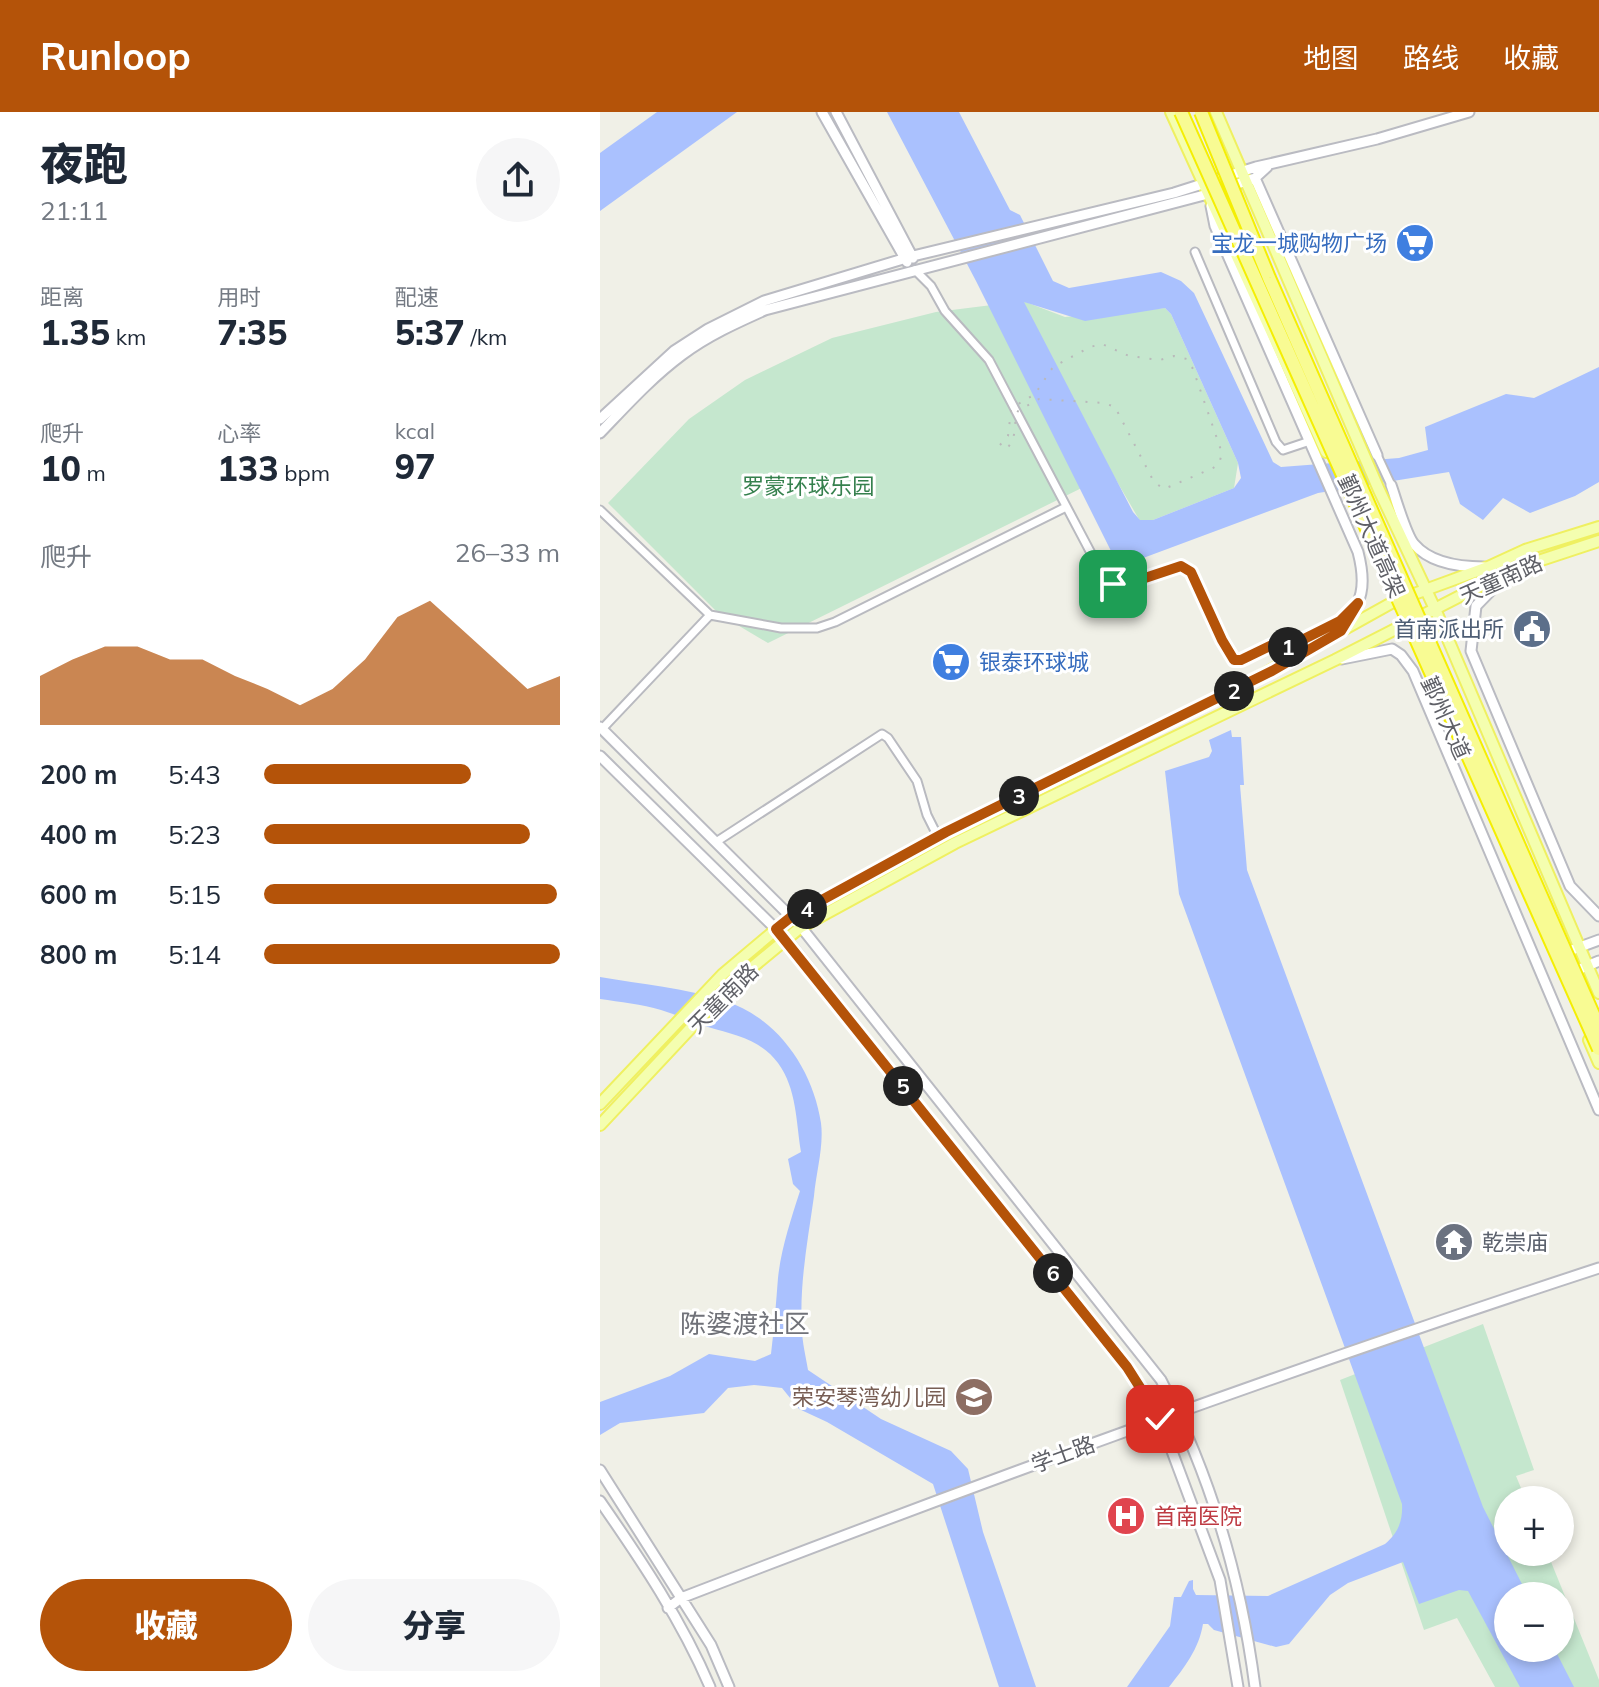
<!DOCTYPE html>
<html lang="zh">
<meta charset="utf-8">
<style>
:root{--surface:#fff;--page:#f6f6f7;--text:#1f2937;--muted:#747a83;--accent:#b45309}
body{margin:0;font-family:Mulish,"Noto Sans SC",sans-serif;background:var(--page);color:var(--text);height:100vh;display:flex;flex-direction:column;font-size:30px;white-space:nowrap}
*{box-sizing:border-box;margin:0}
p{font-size:26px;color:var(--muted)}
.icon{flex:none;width:44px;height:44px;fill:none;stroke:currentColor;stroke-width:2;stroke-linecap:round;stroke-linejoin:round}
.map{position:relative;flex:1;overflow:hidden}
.sheet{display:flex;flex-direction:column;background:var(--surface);width:600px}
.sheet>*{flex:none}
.tools{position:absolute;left:894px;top:1374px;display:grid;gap:16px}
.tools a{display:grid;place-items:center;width:80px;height:80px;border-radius:50%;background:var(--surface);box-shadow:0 4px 12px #0003;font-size:40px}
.pin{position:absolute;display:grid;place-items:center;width:68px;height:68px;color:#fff;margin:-34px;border-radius:16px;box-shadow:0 4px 12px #0006}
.km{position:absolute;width:40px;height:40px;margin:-20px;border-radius:50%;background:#222;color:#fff;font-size:22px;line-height:40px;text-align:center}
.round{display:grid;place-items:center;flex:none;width:84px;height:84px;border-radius:42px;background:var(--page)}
.head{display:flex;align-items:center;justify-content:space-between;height:136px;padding:0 40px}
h1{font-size:44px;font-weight:800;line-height:60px}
.metrics{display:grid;grid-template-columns:repeat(3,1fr);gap:12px;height:136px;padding:8px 40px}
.metrics div{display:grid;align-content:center}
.metrics b{font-size:34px;font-weight:800}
.metrics small{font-size:22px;font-weight:400}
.metrics p{font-size:22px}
.chart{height:224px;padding:16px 40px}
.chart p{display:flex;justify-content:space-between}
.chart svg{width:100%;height:144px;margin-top:8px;fill:var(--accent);opacity:.7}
.primary-button{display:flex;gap:16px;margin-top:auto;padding:16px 40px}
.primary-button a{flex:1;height:92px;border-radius:48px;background:var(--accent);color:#fff;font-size:32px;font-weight:800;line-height:92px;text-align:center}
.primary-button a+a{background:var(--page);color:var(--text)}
ul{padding:0 40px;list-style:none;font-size:26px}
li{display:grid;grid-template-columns:128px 96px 1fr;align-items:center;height:60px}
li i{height:20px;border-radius:10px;background:var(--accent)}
header{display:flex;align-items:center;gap:48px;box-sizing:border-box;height:112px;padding:0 40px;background:var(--accent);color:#fff}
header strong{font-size:38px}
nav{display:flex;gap:44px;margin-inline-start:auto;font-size:28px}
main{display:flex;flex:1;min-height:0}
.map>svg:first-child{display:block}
.green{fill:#c5e7ce;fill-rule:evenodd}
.water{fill:#aac1fe;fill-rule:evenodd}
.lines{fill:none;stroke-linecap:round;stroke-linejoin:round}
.street-casing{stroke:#b9bac0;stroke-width:11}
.secondary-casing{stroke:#babbc2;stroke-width:13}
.primary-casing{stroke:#eff061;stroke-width:14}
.street{stroke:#fff;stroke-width:7}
.secondary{stroke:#fff;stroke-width:9}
.primary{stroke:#f4feaf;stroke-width:10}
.rail{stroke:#b9b9ba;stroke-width:2;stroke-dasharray:2 10;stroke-linecap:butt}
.highway-bridge-casing{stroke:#f4ee04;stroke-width:16;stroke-linecap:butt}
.highway-bridge{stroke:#f8fb93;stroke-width:12}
.route-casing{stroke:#fff;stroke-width:16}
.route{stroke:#b45309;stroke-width:10}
.labels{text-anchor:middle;stroke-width:6;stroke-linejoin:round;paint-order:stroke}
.shop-label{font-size:22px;fill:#366cbe;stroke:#fff;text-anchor:end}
.park-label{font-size:22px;fill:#35804d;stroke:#fff}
.street-label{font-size:22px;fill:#5f6067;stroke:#fff}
.service-label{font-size:22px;fill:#4e5e75;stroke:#fff;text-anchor:end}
.worship-label{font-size:22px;fill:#5b616d;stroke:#fff;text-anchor:start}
.education-label{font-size:22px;fill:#785e54;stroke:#fff;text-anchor:end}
.health-label{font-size:22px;fill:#be3a42;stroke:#fff;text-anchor:start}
.quarter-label{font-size:26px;fill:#707279;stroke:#fff}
</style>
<header>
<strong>Runloop</strong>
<nav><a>地图</a><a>路线</a><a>收藏</a></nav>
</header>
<main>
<section class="sheet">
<div class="head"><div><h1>夜跑</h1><p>21:11</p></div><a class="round"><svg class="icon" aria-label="share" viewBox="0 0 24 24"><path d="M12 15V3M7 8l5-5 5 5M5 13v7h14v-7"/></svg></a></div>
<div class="metrics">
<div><p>距离</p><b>1.35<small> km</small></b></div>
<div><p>用时</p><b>7:35</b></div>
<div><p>配速</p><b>5:37<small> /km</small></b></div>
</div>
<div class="metrics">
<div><p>爬升</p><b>10<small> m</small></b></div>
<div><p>心率</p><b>133<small> bpm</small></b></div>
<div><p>kcal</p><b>97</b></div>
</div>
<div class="chart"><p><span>爬升</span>26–33 m</p>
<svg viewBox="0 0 160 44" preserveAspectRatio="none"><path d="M0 44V29L10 24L20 20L30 20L40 24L50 24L60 29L70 33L80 38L90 33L100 24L110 11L120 6L130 15L140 24L150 33L160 29V44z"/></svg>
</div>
<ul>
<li><b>200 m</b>5:43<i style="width:70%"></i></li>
<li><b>400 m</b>5:23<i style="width:90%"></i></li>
<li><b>600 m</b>5:15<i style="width:99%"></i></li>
<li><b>800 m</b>5:14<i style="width:100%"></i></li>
</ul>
<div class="primary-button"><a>收藏</a><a>分享</a></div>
</section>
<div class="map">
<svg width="999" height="1575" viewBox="0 0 999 1575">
<rect width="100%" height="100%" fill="#f0f0e7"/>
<!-- green -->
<path class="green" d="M423 189 465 205 565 196 571 202 638 351 634 376 553 408 540 409 512 361 168 531 119 502 8 391 89 307 145 268 232 226 336 200Z
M883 1212 934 1358 916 1364 926 1388H908V1440H947L999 1568V1575H895L857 1506 824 1518 740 1268ZM908 1484H960V1536H908Z"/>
<!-- water -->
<path class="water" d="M57 0H137L0 99V41Z
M287 0H359L410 98 420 103 453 169 469 176 561 160 581 169 594 181 673 350 681 355 799 346 828 338 825 315 906 282 934 286 999 255V370L975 384 930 401 903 386 883 408 860 392 849 360 718 381 519 455 376 169ZM424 190 485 209 565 196 571 202 638 351 641 366 634 376 553 408H540L533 400Z
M631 618 632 625H641L644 673H640L647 758 883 1395 928 1484H908V1536H954L974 1575H920L868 1479 859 1478 819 1492 803 1450 748 1471 730 1483 689 1532 676 1535 614 1518 608 1512H603C599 1537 584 1556 569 1575H527L570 1514 574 1485H581L589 1469 593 1468V1477L596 1483 668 1484 785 1432C798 1421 803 1409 802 1392L579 782 565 659 609 645 612 639 609 628Z
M0 865C41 872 85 876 125 889 178 906 213 958 221 1011 224 1034 216 1061 214 1084 208 1127 199 1173 202 1217 202 1230 206 1245 208 1258L281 1307 351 1339 368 1357 383 1420 436 1575H399L333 1372 227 1310 199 1297 182 1276 154 1273 128 1276 104 1301 20 1311 0 1323V1290L70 1264 109 1242 155 1249 171 1242C174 1217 176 1192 178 1166 181 1137 191 1107 200 1079L193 1072 188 1047 201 1040C196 1010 197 977 178 951 160 927 135 923 108 915 92 910 77 903 61 898 42 892 20 890 0 887Z"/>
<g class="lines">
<!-- street casing -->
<g class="street-casing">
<path id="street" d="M595 140 676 330 683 338 710 329
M315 158 331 174 345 199 389 248 502 462 513 472H527L581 454 591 460 622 528 634 548H641L674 532 684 537 740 509 751 498
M777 343 791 373
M0 398 110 503 181 516H217L235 510 466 395
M2 617 110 503
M116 730 282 622 288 626 317 669 327 703 338 725"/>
</g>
<!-- secondary casing -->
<g class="secondary-casing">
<path id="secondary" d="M222 0 307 150
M236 0 313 146
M655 66 777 343
M611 94 615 114 758 440C767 475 762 489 742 518
M0 307 74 239 108 217 164 189 313 144 574 81 656 55 777 27 869 0
M0 321C26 294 51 266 82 243 107 224 136 211 165 198L608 82 655 66 667 55
M791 373C796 387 806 423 814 432 830 451 861 455 884 455
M908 461 876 494 871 539 970 774 999 804
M742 547 792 537 801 543 813 559 999 998
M0 615 201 815 561 1268C611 1364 641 1468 655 1575
M0 644 186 827 527 1255 560 1307 620 1468 638 1575
M961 842 999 828
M968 862 999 849
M0 1358 111 1533 129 1575
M0 1389C41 1448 82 1509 110 1575
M68 1496 81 1486C384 1369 690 1257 999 1156"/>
</g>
<!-- primary casing -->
<g class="primary-casing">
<path id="primary" d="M571 0 726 340
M616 0 779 378 835 497 999 881
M989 928 999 951
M0 992 123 862 191 805 346 720 635 578 795 489 888 455 925 438 999 415
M0 1013 132 872 201 815 355 731 735 548 911 458 999 429"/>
</g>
<!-- street -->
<use href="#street" class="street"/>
<!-- secondary -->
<use href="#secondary" class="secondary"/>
<!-- primary -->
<use href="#primary" class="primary"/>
<!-- rail -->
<path class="rail" d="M400 333 408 324 411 299 415 294 435 282 453 255 490 235 502 232 529 244 560 248 574 244 587 247 593 257 622 341 619 352 613 356 564 377 554 370 515 295 504 291 439 287 418 299C412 314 419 329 403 339"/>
<!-- highway-bridge casing -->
<g class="highway-bridge-casing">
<path id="highway-bridge" d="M581 0 999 937
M601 0 669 166 999 916"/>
</g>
<!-- highway-bridge -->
<use href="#highway-bridge" class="highway-bridge"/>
</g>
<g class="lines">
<!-- route casing -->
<g class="route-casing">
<path id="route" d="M513 472H527L581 454 591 460 622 528 634 548H641L674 532 684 537 740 509 758 491 741 519 672 559 346 720 191 805 176 817 527 1255 560 1307"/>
</g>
<!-- route -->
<use href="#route" class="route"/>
</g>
<!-- icons -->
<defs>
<g id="supermarket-disc" transform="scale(2)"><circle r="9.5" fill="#3f7fe0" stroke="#fff"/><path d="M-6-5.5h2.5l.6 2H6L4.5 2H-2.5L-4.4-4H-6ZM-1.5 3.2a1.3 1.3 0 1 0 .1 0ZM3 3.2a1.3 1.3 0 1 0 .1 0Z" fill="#fff"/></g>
<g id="civic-disc" transform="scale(2)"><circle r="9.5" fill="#5c6f8a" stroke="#fff"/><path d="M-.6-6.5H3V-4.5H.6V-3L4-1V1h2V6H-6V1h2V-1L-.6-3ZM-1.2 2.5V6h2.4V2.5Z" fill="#fff"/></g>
<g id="temple-disc" transform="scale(2)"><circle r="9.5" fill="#6b7280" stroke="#fff"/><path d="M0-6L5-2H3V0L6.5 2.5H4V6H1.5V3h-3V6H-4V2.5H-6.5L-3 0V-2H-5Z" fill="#fff"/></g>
<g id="school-disc" transform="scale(2)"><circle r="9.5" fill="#8d6e63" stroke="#fff"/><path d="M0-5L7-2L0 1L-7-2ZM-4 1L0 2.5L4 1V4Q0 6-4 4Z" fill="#fff"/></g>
<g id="hospital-disc" transform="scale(2)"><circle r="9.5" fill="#e0444e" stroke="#fff"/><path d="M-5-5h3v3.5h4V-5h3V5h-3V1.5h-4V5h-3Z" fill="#fff"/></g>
</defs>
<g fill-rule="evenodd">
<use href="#supermarket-disc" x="815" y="131"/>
<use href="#civic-disc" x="932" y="517"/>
<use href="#supermarket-disc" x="351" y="550"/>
<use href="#temple-disc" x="854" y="1130"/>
<use href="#school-disc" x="374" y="1285"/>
<use href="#hospital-disc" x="526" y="1404"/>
</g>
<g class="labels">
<!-- shop labels -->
<g class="shop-label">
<text x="787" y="139">宝龙一城购物广场</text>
<text x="379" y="558" text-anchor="start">银泰环球城</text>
</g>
<!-- park labels -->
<g class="park-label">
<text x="208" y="382">罗蒙环球乐园</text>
</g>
<!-- street labels -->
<g class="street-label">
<text transform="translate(772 424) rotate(66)" y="8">鄞州大道高架</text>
<text transform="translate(901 467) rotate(-24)" y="8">天童南路</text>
<text transform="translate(846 606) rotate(66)" y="8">鄞州大道</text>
<text transform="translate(123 886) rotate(-45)" y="8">天童南路</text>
<text transform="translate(463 1342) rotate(-20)" y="8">学士路</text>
</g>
<!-- service labels -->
<g class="service-label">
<text x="904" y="525">首南派出所</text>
</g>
<!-- worship labels -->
<g class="worship-label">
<text x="882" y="1138">乾崇庙</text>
</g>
<!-- education labels -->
<g class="education-label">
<text x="346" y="1293">荣安琴湾幼儿园</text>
</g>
<!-- health labels -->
<g class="health-label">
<text x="554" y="1412">首南医院</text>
</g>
<!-- quarter labels -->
<g class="quarter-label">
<text x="145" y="1221">陈婆渡社区</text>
</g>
</g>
</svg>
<div class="tools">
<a>+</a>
<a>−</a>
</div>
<div class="pin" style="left:513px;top:472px;background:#1e9e55"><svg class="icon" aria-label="arrive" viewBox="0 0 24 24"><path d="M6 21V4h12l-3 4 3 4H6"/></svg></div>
<div class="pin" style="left:560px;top:1307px;background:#d93025"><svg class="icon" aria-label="check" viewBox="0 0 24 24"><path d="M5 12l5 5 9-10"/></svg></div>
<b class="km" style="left:688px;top:535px">1</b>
<b class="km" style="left:634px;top:579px">2</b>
<b class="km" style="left:419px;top:684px">3</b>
<b class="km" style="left:207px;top:797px">4</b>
<b class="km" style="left:303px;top:974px">5</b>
<b class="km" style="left:453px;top:1161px">6</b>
</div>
</main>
